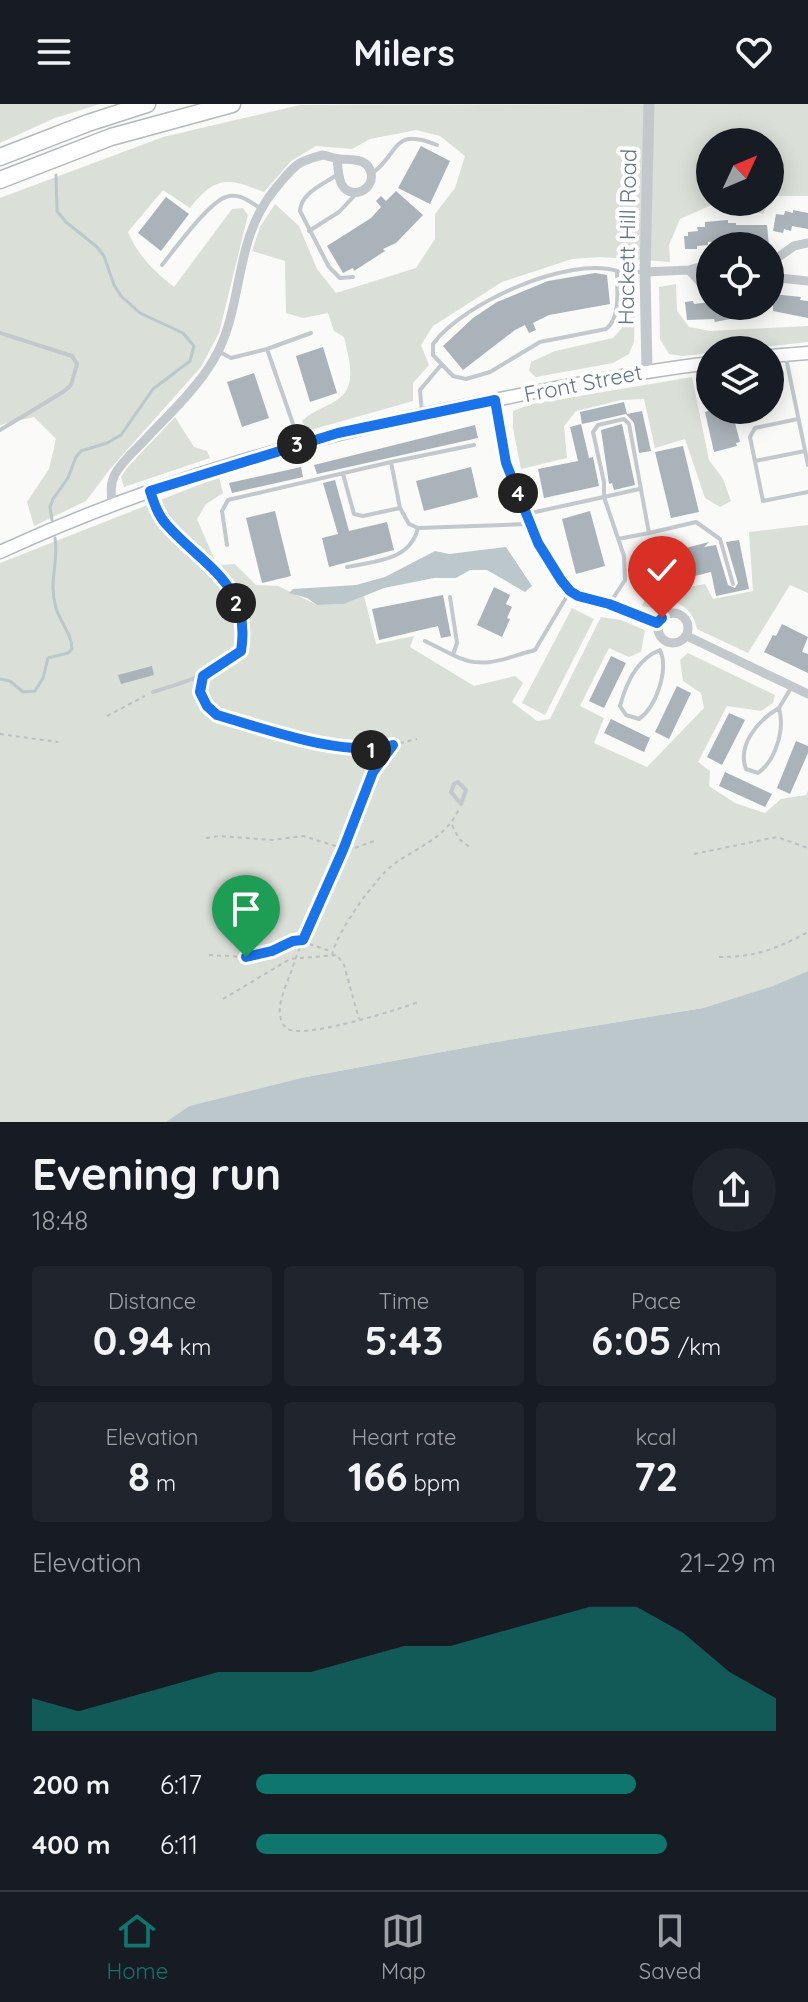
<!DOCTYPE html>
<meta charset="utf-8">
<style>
:root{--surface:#171b24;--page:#20242c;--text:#f1f3f6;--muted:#9ea1a6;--line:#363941;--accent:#0f766e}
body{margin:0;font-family:Quicksand,sans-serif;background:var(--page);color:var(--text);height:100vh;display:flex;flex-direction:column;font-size:30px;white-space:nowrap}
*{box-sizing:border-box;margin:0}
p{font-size:26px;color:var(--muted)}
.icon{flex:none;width:44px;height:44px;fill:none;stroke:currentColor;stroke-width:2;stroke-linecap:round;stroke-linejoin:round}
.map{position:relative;height:1018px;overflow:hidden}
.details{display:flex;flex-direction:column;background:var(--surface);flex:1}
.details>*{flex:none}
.needle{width:52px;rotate:46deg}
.controls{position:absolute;left:696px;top:24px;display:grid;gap:16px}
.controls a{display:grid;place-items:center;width:88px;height:88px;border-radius:50%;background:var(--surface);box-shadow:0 4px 20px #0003;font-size:40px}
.pin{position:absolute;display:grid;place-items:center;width:68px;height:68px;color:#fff;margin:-82px -34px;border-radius:50% 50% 50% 0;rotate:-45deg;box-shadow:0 0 8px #0007}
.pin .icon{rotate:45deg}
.km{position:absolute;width:40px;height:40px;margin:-20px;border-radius:50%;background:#222;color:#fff;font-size:22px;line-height:40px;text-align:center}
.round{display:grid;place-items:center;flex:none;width:84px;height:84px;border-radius:42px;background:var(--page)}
.summary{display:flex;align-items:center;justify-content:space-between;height:136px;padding:0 32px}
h1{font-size:44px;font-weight:700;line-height:60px}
.figures{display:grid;grid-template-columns:repeat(3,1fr);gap:12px;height:136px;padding:8px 32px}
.figures div{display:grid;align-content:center;border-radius:8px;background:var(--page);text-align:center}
.figures b{font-size:40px;font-weight:700}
.figures small{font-size:22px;font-weight:400}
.figures p{font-size:22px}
.chart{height:224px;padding:16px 32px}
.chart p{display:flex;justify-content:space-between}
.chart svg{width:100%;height:144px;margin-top:8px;fill:var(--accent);opacity:.7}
ul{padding:0 32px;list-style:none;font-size:26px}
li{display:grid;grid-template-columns:128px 96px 1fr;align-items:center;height:60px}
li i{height:20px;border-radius:10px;background:var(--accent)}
header{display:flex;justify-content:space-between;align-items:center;height:104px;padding:0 32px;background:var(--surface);font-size:36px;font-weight:700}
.tab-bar{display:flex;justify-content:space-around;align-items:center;height:112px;border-top:2px solid var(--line);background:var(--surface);font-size:22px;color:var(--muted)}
.tab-bar a{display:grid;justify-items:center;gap:4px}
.tab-bar .on{color:var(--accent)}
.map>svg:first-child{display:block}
.green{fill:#dadfd7}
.water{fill:#bbc7cb}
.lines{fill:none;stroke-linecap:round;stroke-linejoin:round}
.stream{stroke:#bbc7cb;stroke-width:3}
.building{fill:#aab3b9}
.secondary-casing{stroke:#b3babf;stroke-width:15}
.motorway-casing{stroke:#b4b9bd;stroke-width:19}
.path{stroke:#bbbfc2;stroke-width:2;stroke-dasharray:4 4;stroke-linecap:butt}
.service{stroke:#c3c8cc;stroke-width:4}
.minor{stroke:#c3c8cc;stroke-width:9}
.tertiary{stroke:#c3c8cc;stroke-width:11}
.secondary{stroke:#fff;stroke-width:12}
.motorway{stroke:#fff;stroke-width:16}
.route-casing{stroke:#fff;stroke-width:16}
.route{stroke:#1a73e8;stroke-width:10}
.labels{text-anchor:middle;stroke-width:8;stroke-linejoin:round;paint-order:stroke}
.street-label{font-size:22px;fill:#657683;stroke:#fff}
</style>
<header><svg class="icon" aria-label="menu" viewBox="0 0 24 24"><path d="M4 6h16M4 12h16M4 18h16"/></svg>Milers<svg class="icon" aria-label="heart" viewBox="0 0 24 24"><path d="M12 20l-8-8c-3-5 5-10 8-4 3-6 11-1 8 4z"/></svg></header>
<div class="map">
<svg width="808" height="1018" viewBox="0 0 808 1018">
<rect width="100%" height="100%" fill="#fafaf8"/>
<!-- green -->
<path class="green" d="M0 0H100L55 14 0 39Z
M808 0V92H773L770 97V38H710V98H769L763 110 716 99 680 115 669 141 670 158 600 153 572 155 502 178 433 222 421 241 429 261 413 279V297L307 327 302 317C313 306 328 303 340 294 358 279 348 252 344 233L334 227 328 209 303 214 286 209 285 157 252 147 260 123 275 100 299 122 317 165 336 189 416 164 435 135V110L455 84 465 52 440 32 416 26 370 35 352 45 316 42 291 57 264 88C228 74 216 71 190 104L163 86 128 128C138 152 154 167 174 183L232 105 243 104 248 111 219 229 201 263 110 365 86 397 34 422 27 398 49 365 56 335 34 313 0 321V94L163 33 300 1Z
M676 180 677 207 689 223 710 227 808 222V238L737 246H710V249L683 252 669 250 660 235 659 183Z
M627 184H632L635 191 634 238 629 250 613 259 536 273 529 267 531 258 555 247 613 234 622 224Z
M692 273 709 356 723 375 731 397 720 403 705 394 685 335 655 344 644 295 621 296 576 307 564 322 567 354 521 365 513 324V307L532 300Z
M175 313 194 343 207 347 210 354 124 383 121 373 127 364Z
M219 373 223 389 206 400 197 415 217 461 235 460 256 481 278 482 317 501 344 500 364 492 376 540 414 532 410 543 474 582 515 572 523 579 512 598 537 617 550 615 601 513 621 516 645 526 641 548 629 553 609 544 580 602 604 614 594 639 647 663 704 604 701 589 683 577 680 556 688 549 775 591 773 599 761 607 727 602 698 658 710 667 709 682 735 699 765 709 781 695 806 691 808 687V867L774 882 703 904 496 938 301 974 189 1002 166 1018H0V459Z
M808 421V489L790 481 748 549 697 525C693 508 686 502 670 496L652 504 642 502 647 491 705 480 713 495 753 487 749 428Z
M572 504 594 515 545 611 522 599Z"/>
<!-- water -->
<path class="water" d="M506 443 532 482 525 488 487 466H470L456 474H434L384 484 344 500 317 501 307 494 289 489 293 485 356 481 385 473 435 447 449 450Z
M808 867V1018H166L189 1002 301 974 496 938 703 904 773 882Z"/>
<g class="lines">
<!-- stream -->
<path class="stream" d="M52 416 50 403 53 395 68 374 76 353 81 347 107 339 121 331 153 285 190 257 194 242 183 229 140 209 121 192 114 181 104 152 97 143 66 118 57 107 56 71
M0 575 10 577 23 588 35 587 43 574 48 554 68 549 72 545C72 530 60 518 56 504 48 476 59 460 55 434"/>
</g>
<!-- building -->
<path class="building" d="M421 42 450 57 430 100 398 84Z
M396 87 423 111 396 139 383 145 385 147 354 167 353 164 343 169 327 142 371 114 381 103 376 97 381 92 386 97Z
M166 93 189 110 161 147 138 129Z
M793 106 808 109V125L792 122 791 127 784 125 783 129 773 127 776 110 784 111 785 107 793 109Z
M728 116V119H736V121H767L769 142H736V140H725V137L708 138V141L697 142V145H685L684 132H688V128L698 127 697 123H705V118Z
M595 169 607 171 610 200 549 211 533 219 536 226 529 229 525 221 515 226 463 266 443 242 473 214 497 198 548 177Z
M773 190 801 193 800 196 808 197V214L773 207Z
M693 197 694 200 710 198V202H749L751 211 715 218 714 215 687 216 685 198Z
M323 243 337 289 310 298 296 252Z
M254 269 269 314 242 323 227 278Z
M624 298 627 310 642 307 651 347 639 349 634 319 626 310 582 320 580 308Z
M712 306H761L762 309 734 315 740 338 736 339 737 342 714 348 705 308Z
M581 320 589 354 593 353 599 382 544 394 538 365 578 357 570 323Z
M622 320 635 381 614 386 612 379 609 380 601 326Z
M475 321 478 334 317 370 314 361Z
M683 342 699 408 671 414 655 348Z
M301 363 303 373 232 389 229 379Z
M471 363 478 393 424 407 416 377Z
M335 376 349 427 387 418 394 446 329 463 322 434 338 430 323 379Z
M275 407 291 472 262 479 246 414Z
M590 407 605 462 576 470 562 415Z
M739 436 749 485 716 492 711 468 654 482 652 475 636 478 631 458 709 438 704 443 716 441 728 481 735 484 738 479 726 438Z
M494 483 510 491 506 500 512 503 507 514 510 515 502 533 477 521Z
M443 491 451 532 441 534 438 522 379 536 372 505Z
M782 520 808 533 802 548 808 550V569L764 548 773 531 776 532Z
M611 552 626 559 604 604 589 597Z
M152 562 154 571 121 580 118 571Z
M677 582 691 589 669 635 655 628Z
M729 609 745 616 722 661 707 653Z
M611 615 650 634 644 648 604 629Z
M796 637 808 642V649L790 690 777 684Z
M725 668 772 690 765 703 719 682Z"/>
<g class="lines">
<!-- secondary casing -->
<g class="secondary-casing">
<path id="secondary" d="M770 252 808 249
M0 448C159 375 322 329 494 296 566 282 637 268 710 259"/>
</g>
<!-- motorway casing -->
<g class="motorway-casing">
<path id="motorway" d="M0 53 88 19 147 0
M0 76 111 33 232 0"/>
</g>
<!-- path -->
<path class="path" d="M641 512 657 519
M200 581 201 593 217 611 332 641 371 646 417 635
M107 612 145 592
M0 630 58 638
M393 641C363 670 357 714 341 750 324 789 304 828 291 868 287 879 281 892 280 903 279 911 281 921 288 925 303 935 398 906 418 898
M452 721 459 735 471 744
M206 734 219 732 272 736 303 732 349 746 377 736
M694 750 777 733 808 744
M209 851 246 853 272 847 298 836 330 847
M332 851C336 829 376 773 394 760 419 742 445 735 459 705
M719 853C756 853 776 845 808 828
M223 895 290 855 337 851 344 861 359 915"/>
<!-- service -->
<path class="service" d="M374 68C400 47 393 23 437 41
M337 71C323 80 301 89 300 107L329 163 340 174 353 173
M309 127 339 108 356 90
M162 161C175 145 208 99 226 93 239 88 250 98 260 104
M617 167C568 152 463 199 433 240V251L453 272 466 275 490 268 540 238 606 225C621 214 617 185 617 167L642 168
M0 229 72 252 77 260 71 281 63 288 0 326
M267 245 311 229
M220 248 231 254 267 245 299 337
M786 254 808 361
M422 309 420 286 441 261
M798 315 755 324 750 333 763 397 808 388
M474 341 391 358 400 404 409 420 418 424 528 420
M755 357 805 347
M343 370 354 410 363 412 400 404
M639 385 604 393V378L593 328 598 321 624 315 629 320 649 429 696 418 720 435 733 480
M150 388C172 452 254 463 241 547 214 569 186 578 153 588
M526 410 604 393 624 452 625 476 610 499
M618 435 649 429
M227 441 222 407 228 396 391 358
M347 463C375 457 410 457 418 424
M450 493 457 539 453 551C483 567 505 554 535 546L570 487
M425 537 453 551
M660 546C669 566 656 603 639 615L626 611 620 602C626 579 637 555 660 546Z
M779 604C785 625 776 656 758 669L746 665C737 641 758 616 779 604Z
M779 604 791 584
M458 678 466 686 461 700 451 688 454 680Z"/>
<!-- minor -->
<path class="minor" d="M770 159 794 142 808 139
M710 160 689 166 701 179 710 182
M645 168 689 166
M770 168 780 174 808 177
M495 296C498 316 501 337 506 357 513 389 550 477 578 492L632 508
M112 400C111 389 110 380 115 370 122 358 133 348 143 338 167 312 196 286 214 255 245 202 232 137 275 85 282 77 291 64 300 59 305 56 318 52 323 51 325 51 333 54 335 54 347 57 368 52 371 69 375 87 349 97 341 79 338 72 338 62 337 55
M658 524a15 15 0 1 1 30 0a15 15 0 1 1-30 0Z
M687 532 808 590"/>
<!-- tertiary -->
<path class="tertiary" d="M647 267 645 168 649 0"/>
<!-- secondary -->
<use href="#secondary" class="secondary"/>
<!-- motorway -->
<use href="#motorway" class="motorway"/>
</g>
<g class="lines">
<!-- route casing -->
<g class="route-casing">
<path id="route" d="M246 853 272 847 293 837 303 836 343 746 373 668 393 641C344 654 266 625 217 611L207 602 200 588 203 572 241 547C252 480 203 462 166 420 158 411 154 399 150 387L338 329 495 296 506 359 538 439 561 476 570 487 578 492 609 500 657 519 662 514"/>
</g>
<!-- route -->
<use href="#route" class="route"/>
</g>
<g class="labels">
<!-- street labels -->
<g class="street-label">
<text transform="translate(627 133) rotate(-89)" y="8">Hackett Hill Road</text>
<text transform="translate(583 279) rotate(-11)" y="8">Front Street</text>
</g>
</g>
</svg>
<div class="controls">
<a><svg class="needle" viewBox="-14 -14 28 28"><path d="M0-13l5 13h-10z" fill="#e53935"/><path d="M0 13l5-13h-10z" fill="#9ea1a6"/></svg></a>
<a><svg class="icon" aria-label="locate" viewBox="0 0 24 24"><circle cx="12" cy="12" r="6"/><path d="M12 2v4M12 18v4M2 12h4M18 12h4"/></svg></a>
<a><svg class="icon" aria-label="layers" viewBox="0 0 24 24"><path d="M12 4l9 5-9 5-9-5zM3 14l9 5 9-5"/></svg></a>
</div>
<div class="pin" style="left:246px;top:853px;background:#1e9e55"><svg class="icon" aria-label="arrive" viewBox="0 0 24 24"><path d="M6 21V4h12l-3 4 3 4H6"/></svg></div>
<div class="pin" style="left:662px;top:514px;background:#d93025"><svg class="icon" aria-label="check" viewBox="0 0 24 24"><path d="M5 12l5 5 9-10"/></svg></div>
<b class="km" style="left:371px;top:646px">1</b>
<b class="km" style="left:236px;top:499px">2</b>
<b class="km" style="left:297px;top:340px">3</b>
<b class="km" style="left:518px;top:389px">4</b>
</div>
<section class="details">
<div class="summary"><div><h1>Evening run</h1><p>18:48</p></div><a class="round"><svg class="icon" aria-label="share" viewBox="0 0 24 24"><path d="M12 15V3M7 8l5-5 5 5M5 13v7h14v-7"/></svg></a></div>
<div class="figures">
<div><p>Distance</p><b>0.94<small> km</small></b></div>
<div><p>Time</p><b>5:43</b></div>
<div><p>Pace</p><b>6:05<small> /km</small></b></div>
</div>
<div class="figures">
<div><p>Elevation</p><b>8<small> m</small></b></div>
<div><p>Heart rate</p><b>166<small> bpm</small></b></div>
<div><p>kcal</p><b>72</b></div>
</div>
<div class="chart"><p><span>Elevation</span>21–29 m</p>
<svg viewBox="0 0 160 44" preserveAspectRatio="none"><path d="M0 44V34L10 38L20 34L30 30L40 26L50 26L60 26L70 22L80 18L90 18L100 14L110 10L120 6L130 6L140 14L150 26L160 34V44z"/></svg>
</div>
<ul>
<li><b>200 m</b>6:17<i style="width:73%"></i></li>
<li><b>400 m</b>6:11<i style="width:79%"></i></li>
</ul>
</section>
<nav class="tab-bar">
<a class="on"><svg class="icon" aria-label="home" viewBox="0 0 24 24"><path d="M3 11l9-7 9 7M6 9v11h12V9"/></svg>Home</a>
<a><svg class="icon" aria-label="map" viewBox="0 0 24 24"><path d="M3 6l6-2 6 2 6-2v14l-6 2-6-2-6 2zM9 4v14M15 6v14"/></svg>Map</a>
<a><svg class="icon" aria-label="saved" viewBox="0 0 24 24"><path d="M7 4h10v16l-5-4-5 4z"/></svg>Saved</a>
</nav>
